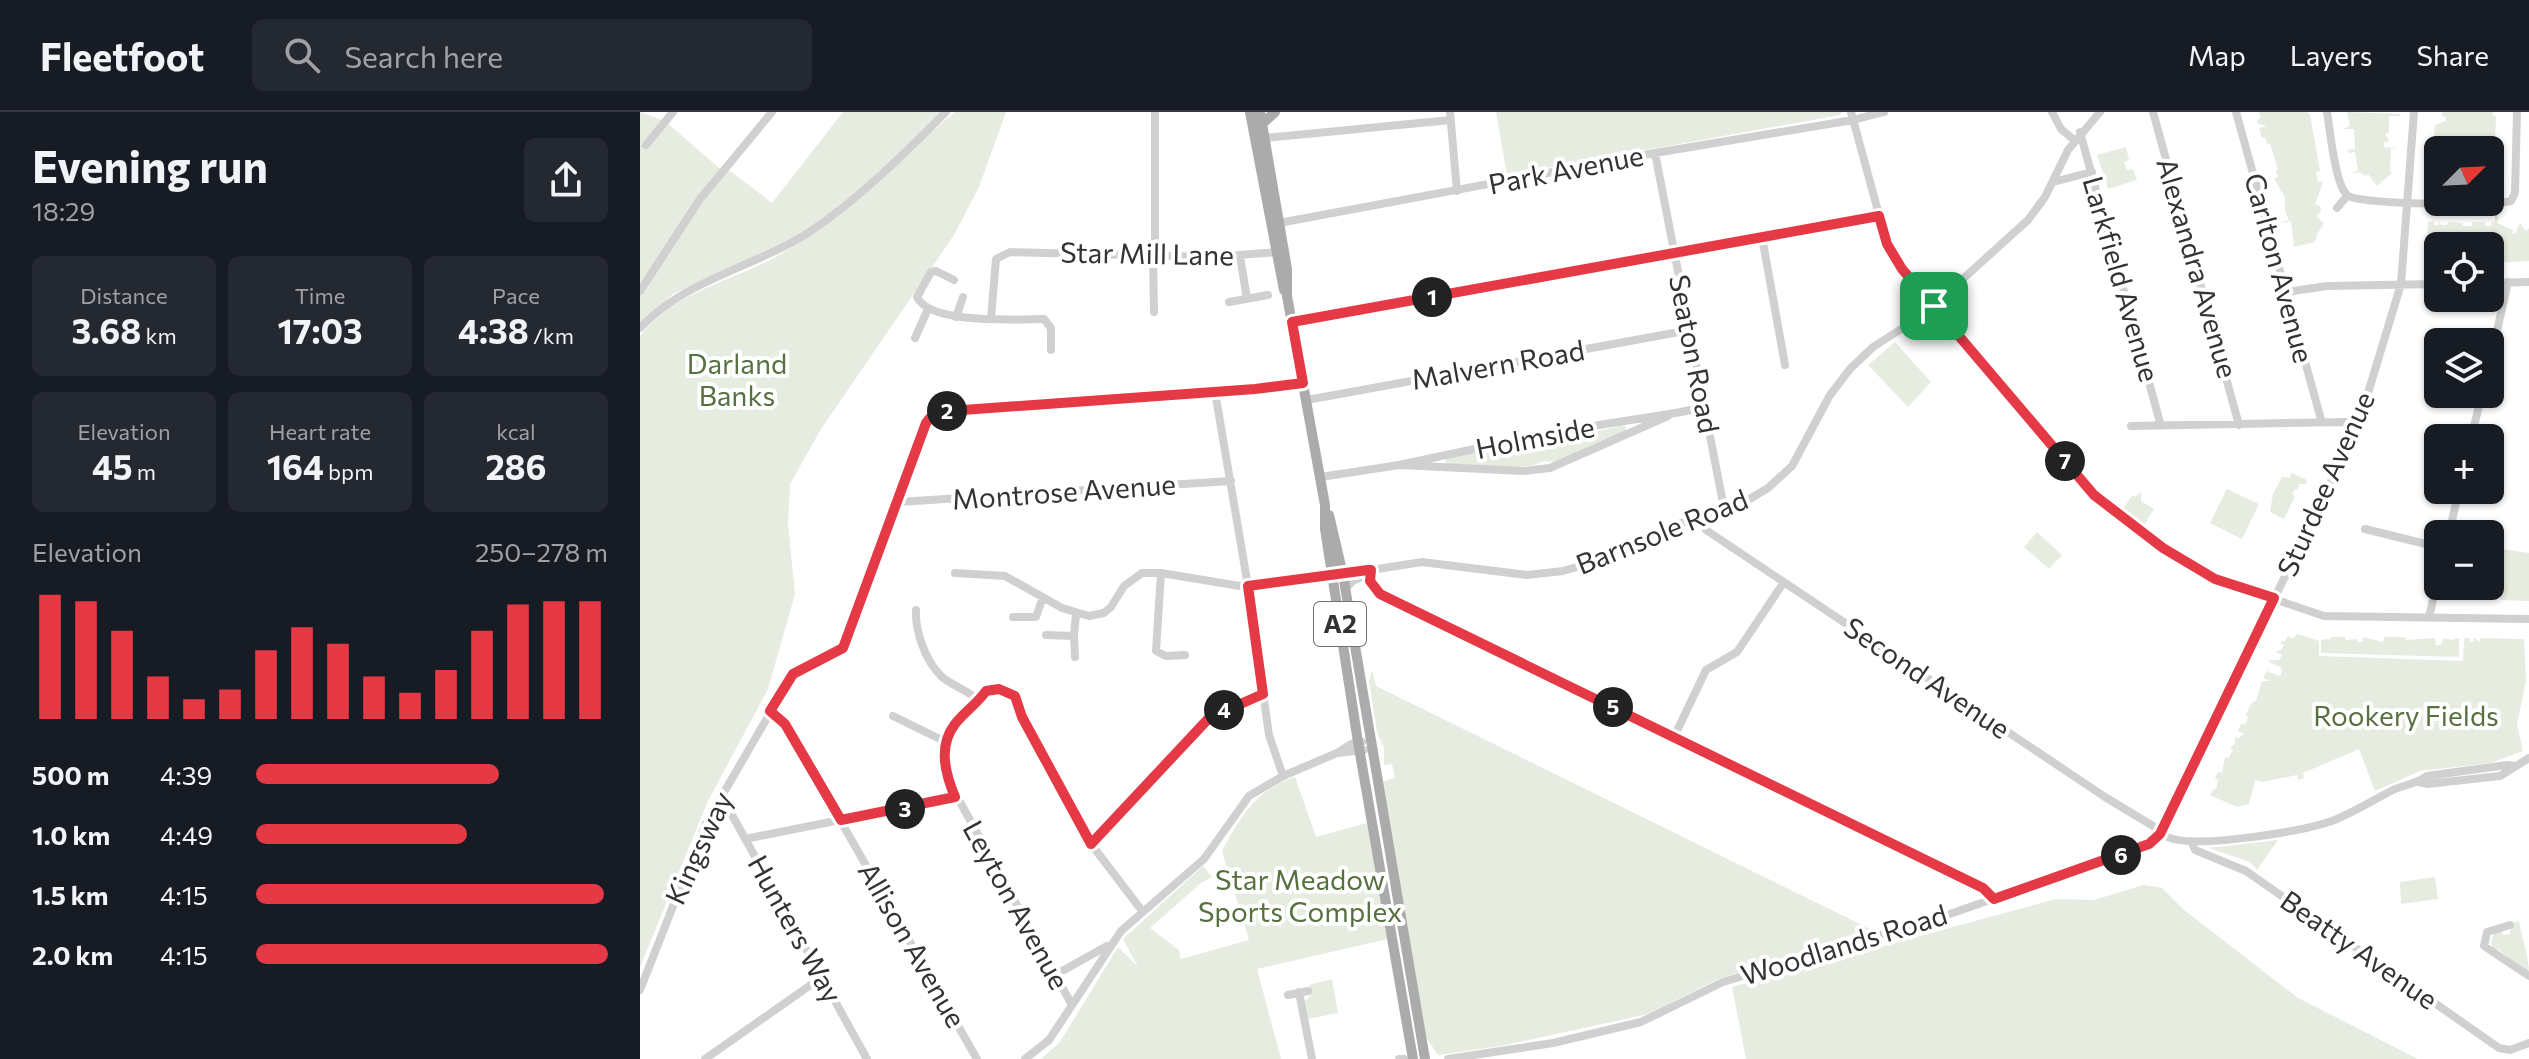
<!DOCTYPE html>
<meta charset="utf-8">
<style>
:root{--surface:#171b24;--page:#242831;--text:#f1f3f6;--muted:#9ea1a6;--line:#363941;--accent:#e63946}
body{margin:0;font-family:Commissioner,sans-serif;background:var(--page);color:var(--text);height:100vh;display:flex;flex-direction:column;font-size:30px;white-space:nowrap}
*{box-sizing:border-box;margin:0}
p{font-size:26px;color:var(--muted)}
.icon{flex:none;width:44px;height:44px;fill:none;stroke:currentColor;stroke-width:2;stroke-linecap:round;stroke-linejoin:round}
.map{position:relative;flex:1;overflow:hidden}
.sheet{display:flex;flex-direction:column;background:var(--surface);width:640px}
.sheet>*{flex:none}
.needle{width:52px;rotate:66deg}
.fabs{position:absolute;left:1784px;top:24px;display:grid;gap:16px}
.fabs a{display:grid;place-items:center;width:80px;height:80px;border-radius:12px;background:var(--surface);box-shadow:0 2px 6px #0004;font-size:40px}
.pin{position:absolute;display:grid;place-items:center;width:68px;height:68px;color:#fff;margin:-34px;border-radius:16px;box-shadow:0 4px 12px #0006}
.km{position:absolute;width:40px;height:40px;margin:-20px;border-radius:50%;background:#222;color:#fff;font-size:22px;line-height:40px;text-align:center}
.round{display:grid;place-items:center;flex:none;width:84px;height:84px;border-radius:12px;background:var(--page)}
.summary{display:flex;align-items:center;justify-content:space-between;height:136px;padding:0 32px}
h1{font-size:44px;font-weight:700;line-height:60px}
.figures{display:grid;grid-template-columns:repeat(3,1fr);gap:12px;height:136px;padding:8px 32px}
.figures div{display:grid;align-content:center;border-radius:12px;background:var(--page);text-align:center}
.figures b{font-size:34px;font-weight:700}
.figures small{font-size:22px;font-weight:400}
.figures p{font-size:22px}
.chart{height:224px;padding:16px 32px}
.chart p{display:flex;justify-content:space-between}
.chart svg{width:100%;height:144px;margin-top:8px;stroke:var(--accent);stroke-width:6}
ul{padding:0 32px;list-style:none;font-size:26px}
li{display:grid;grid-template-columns:128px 96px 1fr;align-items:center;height:60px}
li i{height:20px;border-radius:10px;background:var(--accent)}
header{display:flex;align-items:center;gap:48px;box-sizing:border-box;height:112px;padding:0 40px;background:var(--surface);border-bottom:2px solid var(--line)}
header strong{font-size:38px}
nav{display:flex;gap:44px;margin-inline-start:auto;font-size:28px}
.search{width:560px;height:72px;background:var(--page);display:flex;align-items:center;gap:20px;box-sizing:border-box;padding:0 28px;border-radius:12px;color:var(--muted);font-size:30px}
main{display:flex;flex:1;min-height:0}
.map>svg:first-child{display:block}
.green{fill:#e6ecdf}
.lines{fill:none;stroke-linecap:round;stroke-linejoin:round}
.minor{stroke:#d0d0d0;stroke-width:8}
.major{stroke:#ababab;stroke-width:10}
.route-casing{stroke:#fff;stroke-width:16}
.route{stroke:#e63946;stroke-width:10}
.labels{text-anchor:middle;stroke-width:8;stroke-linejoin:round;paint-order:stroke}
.shield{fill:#fff;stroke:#707070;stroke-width:2}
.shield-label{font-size:26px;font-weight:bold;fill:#333}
.street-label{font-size:28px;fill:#333;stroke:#fff}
.park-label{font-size:28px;fill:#56703f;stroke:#fff}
</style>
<header>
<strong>Fleetfoot</strong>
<div class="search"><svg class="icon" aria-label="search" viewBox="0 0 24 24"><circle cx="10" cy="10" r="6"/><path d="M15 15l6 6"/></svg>Search here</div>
<nav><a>Map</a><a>Layers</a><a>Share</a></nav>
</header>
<main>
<section class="sheet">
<div class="summary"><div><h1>Evening run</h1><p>18:29</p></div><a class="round"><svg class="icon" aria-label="share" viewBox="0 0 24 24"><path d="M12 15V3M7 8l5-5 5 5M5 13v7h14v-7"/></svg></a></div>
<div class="figures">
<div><p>Distance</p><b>3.68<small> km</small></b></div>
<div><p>Time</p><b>17:03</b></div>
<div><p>Pace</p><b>4:38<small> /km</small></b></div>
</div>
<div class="figures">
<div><p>Elevation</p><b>45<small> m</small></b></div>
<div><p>Heart rate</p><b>164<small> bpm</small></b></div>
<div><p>kcal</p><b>286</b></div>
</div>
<div class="chart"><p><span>Elevation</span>250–278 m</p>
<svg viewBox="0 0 160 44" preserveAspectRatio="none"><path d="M5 44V6M15 44V8M25 44V17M35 44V31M45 44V38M55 44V35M65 44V23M75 44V16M85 44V21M95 44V31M105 44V36M115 44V29M125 44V17M135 44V9M145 44V8M155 44V8"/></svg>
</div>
<ul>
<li><b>500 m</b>4:39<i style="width:69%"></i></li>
<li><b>1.0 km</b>4:49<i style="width:60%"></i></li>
<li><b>1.5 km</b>4:15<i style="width:99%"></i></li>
<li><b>2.0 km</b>4:15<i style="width:100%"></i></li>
</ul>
</section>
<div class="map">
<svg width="1889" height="947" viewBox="0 0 1889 947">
<rect width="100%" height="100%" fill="#fff"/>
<!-- green -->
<path class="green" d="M0 0 25 9 85 61 89 58 132 91 203 0H301L212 87 315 0H366L339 75 314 123 181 317 150 372 148 412 155 482 128 577 68 689 0 855V224C32 182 87 170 132 147 156 134 176 118 196 100L171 119 33 182 0 211Z
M856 0H1202L1200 3 867 63Z
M1619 0H1667L1670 2 1680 59 1676 60 1678 70H1683L1675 92 1680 94 1681 99 1676 104 1684 111 1677 122 1675 130 1654 135 1651 109 1637 111 1649 108 1645 99V86L1634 66 1638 65 1636 59 1638 57 1630 32H1627L1625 25 1622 26 1619 16 1627 14 1618 12 1617 8 1621 6Z
M1707 0 1760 2V4H1749V20L1745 23 1749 27 1748 30H1744V35L1758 37H1751L1750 59 1752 61 1737 74 1728 62 1726 64 1719 60 1712 62 1718 58 1715 40 1709 41 1708 38 1715 37 1714 17H1703L1710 14Z
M1803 0H1853V4H1856L1855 34 1865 36 1859 37V47L1854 48V56L1861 59 1850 70V38H1798V70L1791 59 1794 38H1787L1793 35 1795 13 1806 9V5L1801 4Z
M1486 35 1489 48 1484 50 1487 58 1493 57 1497 68 1468 77 1457 43Z
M1855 103 1859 106 1857 111 1873 118 1872 121 1875 122 1880 111 1886 119 1889 116V149L1850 151V134H1798V152H1785L1788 110 1794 109V113H1799V110L1801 113H1807L1808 110 1822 111 1823 114H1832V110H1845V114H1851L1852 110 1855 109Z
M1255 230 1291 270 1268 295 1228 253Z
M985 313 986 320 915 350 904 349 891 354 867 355 807 353 804 345 886 332 890 334Z
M1652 361 1667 368 1666 372H1659L1658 378 1655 377 1652 382 1655 384 1644 407 1630 400 1633 382 1642 365 1649 366Z
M1587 377 1619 392 1602 427 1570 411Z
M1501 380V389L1514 397 1502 416 1482 398 1493 383 1495 385Z
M1397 420 1422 443 1409 457 1384 435Z
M1854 436 1889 441V489L1860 488 1861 467 1850 466V445Z
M1657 522 1679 529V544L1823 549 1824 526H1830V530H1833L1834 526 1840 530V526L1884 527 1886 569 1877 612 1883 639 1851 651 1780 659 1735 679 1719 637 1663 661 1664 666 1658 668 1657 663 1622 670 1615 668 1609 692 1597 695 1570 683 1573 678 1576 677 1578 668 1575 666 1578 660 1582 661 1585 645 1588 646 1593 638 1590 636 1595 631V625L1599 626 1604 622 1598 619 1601 612H1605L1608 606 1606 602 1612 590 1616 589 1622 569H1631L1623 566 1627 559 1640 564 1642 560 1641 555 1629 550 1630 548H1639L1642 543 1635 540 1642 537 1644 533 1640 531 1642 529H1645L1648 524 1653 527Z
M1691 525H1705L1706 528 1717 527 1718 530H1723V525L1743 530 1744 525H1765L1766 528 1795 526 1796 533H1801L1804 526 1811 528 1819 526V545L1681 541V528L1689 527 1691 530Z
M732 558 736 574 1230 817 1076 868 1008 902 861 934 798 943 786 925 742 670 755 666 752 652 744 653V636L737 620 729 569Z
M655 665 676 725 727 711 748 827 617 857 641 947H401L420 930 478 835 498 855 483 827 563 754 572 765 561 771 510 816 539 838 541 847 609 828 582 739C600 706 617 676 655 665Z
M1638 728 1617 758 1610 750 1569 736Z
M1795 765 1798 787 1761 792 1760 770Z
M1504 773 1522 776 1543 797 1658 886 1778 947H1106L1092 875 1416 787 1454 788Z
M1879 809C1882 827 1889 845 1889 862L1858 837 1855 839 1851 831 1854 820 1862 818 1863 823 1870 822 1871 811Z
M692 867 698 901 668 907 665 889 671 883 669 873Z"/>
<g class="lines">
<!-- minor -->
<path class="minor" d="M810 0 817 79
M1211 0 1247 132 1256 149 1454 383 1523 436 1575 467 1684 504 1889 507
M1412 0 1421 17 1434 28
M1513 0 1599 313
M1596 0 1682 311
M1687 0C1690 18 1695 72 1707 83 1717 93 1855 94 1871 89L1875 81 1877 0
M1440 20 1521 314
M624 26 811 8
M6 33 33 0
M1015 41 1084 396
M1413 70 1452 60
M1697 96 1707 84
M639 111 1015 41 1213 8 1244 0
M1122 125 1145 253
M513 144 514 200
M515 144V0
M600 144 607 187
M314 168 296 159 291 160 277 185C291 213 375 207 404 207L411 216V238
M1850 171 1889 170
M0 179 60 87 132 0
M1646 180 1687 174 1798 172
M589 190 628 183
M316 205 323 185
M351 206 356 147 370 140 571 145 640 140
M652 210 1239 104
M0 216C46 167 116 155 171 119 220 86 264 42 306 0
M275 226 288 197
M1850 250 1868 170
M575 280 608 474 629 623 643 664
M667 288 1050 218
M1028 304 910 356 884 359 759 353C824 339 889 325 954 314 991 307 1028 304 1064 295
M1491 314 1706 310 1718 314
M1831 326 1842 282
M681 365 759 353
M258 390 591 369
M1057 405 1066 418 1465 685 1513 714C1519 721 1523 724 1533 727 1564 735 1660 720 1692 709 1713 701 1733 688 1753 678 1764 673 1776 672 1787 664L1867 653 1876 654
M1725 417 1798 435
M1809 422 1819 378
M731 458 730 469 740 482 1343 776 1354 787
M315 461 365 464 422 496 449 504 464 501 471 495 484 474 502 461H521L600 474 693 464 782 450 887 463 923 459 954 450 1024 417 1108 388 1128 376 1152 354 1190 283 1210 257 1233 235 1283 203 1388 108 1405 85 1428 38 1460 0
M521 461 516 539 526 544 545 543
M705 477 713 469 728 462
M276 498C275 519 285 548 301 564 312 574 328 578 339 589
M373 505H396L403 485
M1789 505 1798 467
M406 523 434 524 436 502
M434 524 435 545
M130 599 145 612 337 947
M253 604 306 630
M1034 625 1066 558 1097 540 1144 470
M697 641 724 638
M1779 670 1787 672 1860 664 1889 646
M77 691 92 703 227 947
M105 727 315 685
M1551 729 1555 738 1606 759 1859 936 1870 938 1889 931
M451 732 569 606 623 582
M1870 813 1847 820 1844 834 1889 864
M415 863 467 834
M0 878 65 713 137 589 153 562 203 536 216 495 291 303 300 299 615 277 663 271
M659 880 672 947
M648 883 668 879
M432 893 309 670C300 636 306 619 332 596 350 579 349 573 375 584L382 605 451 732 503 800
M65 947 182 865
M385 947 409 928 481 819 564 747 609 684 643 664 697 641 711 632 722 630
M759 947H764
M808 947 913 931 1001 910 1083 870 1307 803 1509 732 1520 722 1718 314 1761 172 1774 0"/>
<!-- major -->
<path class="major" d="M610 0 644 178
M620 0 647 157V184L685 393V417L718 630 773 947
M622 12 635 0
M689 403 703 463 785 947"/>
</g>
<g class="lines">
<!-- route casing -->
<g class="route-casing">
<path id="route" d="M1239 104 1247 132 1262 157 1454 383 1523 436 1575 467 1634 486 1520 722 1509 732 1354 787 1343 776 740 482 730 469 731 458H728L608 474 623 582 569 606 451 732 382 605 375 584 359 577 346 579C337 592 324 600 315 612 298 634 305 661 315 685L201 708 145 612 130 599 153 562 203 536 286 311 295 300 615 277 663 271 652 210Z"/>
</g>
<!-- route -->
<use href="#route" class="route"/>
</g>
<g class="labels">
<!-- shield labels -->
<rect class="shield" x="674" y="490" width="52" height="44" rx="6"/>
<g class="shield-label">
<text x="700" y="521">A2</text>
</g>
<!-- street labels -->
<g class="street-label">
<text transform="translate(926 58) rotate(-11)" y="10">Park Avenue</text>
<text transform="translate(507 142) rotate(1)" y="10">Star Mill Lane</text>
<text transform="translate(1557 156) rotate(74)" y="10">Alexandra Avenue</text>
<text transform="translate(1639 156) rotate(75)" y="10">Carlton Avenue</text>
<text transform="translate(1481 167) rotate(74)" y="10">Larkfield Avenue</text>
<text transform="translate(1054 242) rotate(79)" y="10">Seaton Road</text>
<text transform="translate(858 253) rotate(-10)" y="10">Malvern Road</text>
<text transform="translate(895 326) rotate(-11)" y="10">Holmside</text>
<text transform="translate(1686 372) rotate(-66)" y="10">Sturdee Avenue</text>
<text transform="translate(424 380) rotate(-4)" y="10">Montrose Avenue</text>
<text transform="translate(1022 420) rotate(-22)" y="10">Barnsole Road</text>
<text transform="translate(1287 566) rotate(34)" y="10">Second Avenue</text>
<text transform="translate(59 736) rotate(-65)" y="10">Kingsway</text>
<text transform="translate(376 793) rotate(61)" y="10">Leyton Avenue</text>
<text transform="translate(155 817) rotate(61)" y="10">Hunters Way</text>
<text transform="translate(272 833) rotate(60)" y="10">Allison Avenue</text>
<text transform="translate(1204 833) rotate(-17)" y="10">Woodlands Road</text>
<text transform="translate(1719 838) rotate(35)" y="10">Beatty Avenue</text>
</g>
<!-- park labels -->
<g class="park-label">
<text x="97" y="262">Darland<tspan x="97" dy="32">Banks</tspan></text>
<text x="1766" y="614">Rookery Fields</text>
<text x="660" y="778">Star Meadow<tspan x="660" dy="32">Sports Complex</tspan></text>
</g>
</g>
</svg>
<div class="fabs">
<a><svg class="needle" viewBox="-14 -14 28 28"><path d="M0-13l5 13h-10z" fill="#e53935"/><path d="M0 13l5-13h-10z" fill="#9ea1a6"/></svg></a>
<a><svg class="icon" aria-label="locate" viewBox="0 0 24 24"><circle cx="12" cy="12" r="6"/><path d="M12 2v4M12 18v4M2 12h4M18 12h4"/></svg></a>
<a><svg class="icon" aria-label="layers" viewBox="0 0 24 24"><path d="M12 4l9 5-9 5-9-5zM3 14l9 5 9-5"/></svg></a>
<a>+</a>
<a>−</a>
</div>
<div class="pin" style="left:1294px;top:194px;background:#1e9e55"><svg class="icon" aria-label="arrive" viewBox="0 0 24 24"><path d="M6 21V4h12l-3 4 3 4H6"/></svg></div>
<b class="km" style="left:792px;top:185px">1</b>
<b class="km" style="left:307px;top:299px">2</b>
<b class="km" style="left:265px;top:697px">3</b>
<b class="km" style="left:584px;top:598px">4</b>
<b class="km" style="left:973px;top:595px">5</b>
<b class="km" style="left:1481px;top:743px">6</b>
<b class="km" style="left:1425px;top:349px">7</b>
</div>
</main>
